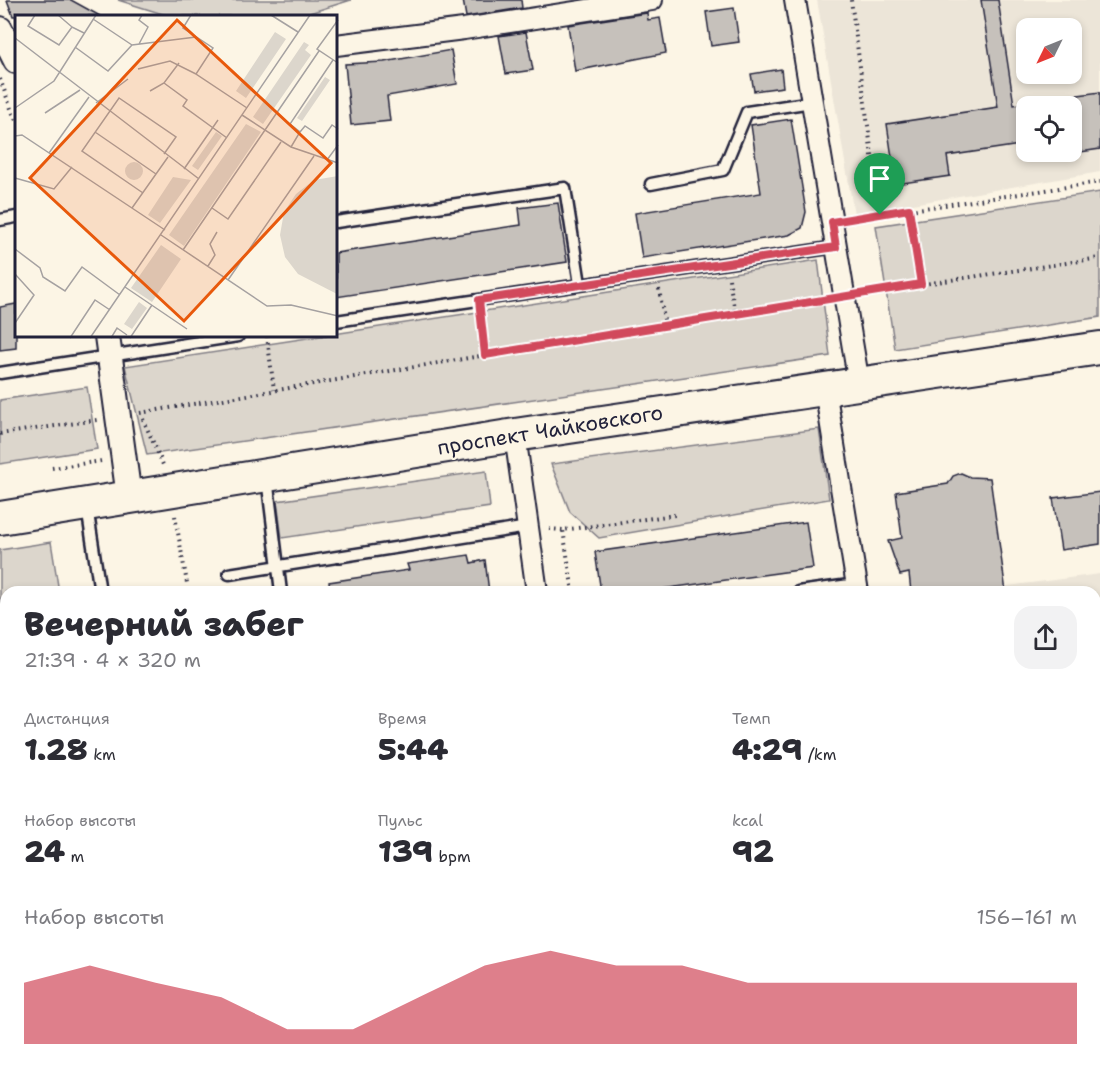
<!DOCTYPE html>
<html lang="ru">
<meta charset="utf-8">
<style>
:root{--surface:#fff;--page:#f2f2f3;--text:#2b2b33;--muted:#7c7c81;--accent:#d1495b}
body{margin:0;font-family:"Shantell Sans",sans-serif;background:var(--page);color:var(--text);height:100vh;display:flex;flex-direction:column;font-size:22px;white-space:nowrap}
*{box-sizing:border-box;margin:0}
p{font-size:20px;color:var(--muted)}
.icon{flex:none;width:33px;height:33px;fill:none;stroke:currentColor;stroke-width:2;stroke-linecap:round;stroke-linejoin:round}
.map{position:relative;flex:1;overflow:hidden}
.details{position:absolute;left:0px;top:586px;width:1101px;height:488px;display:flex;flex-direction:column;background:var(--surface);border-radius:18px 18px 0 0;box-shadow:0 3px 9px #0003}
.details>*{flex:none}
.needle{width:39px;rotate:227deg}
.controls{position:absolute;left:1016px;top:18px;display:grid;gap:12px}
.controls a{display:grid;place-items:center;width:66px;height:66px;border-radius:12px;background:var(--surface);box-shadow:0 3px 9px #0003;font-size:30px}
.pin{position:absolute;display:grid;place-items:center;width:51px;height:51px;color:#fff;margin:-62px -26px;border-radius:50% 50% 50% 0;rotate:-45deg;box-shadow:0 0 6px #0007}
.pin .icon{rotate:45deg}
.round{display:grid;place-items:center;flex:none;width:63px;height:63px;border-radius:18px;background:var(--page)}
.headline{display:flex;align-items:center;justify-content:space-between;height:102px;padding:0 24px}
h1{font-size:33px;font-weight:800;line-height:45px}
.figures{display:grid;grid-template-columns:repeat(3,1fr);gap:9px;height:102px;padding:6px 24px}
.figures div{display:grid;align-content:center}
.figures b{font-size:30px;font-weight:800}
.figures small{font-size:16px;font-weight:400}
.figures p{font-size:16px}
.chart{height:168px;padding:12px 24px}
.chart p{display:flex;justify-content:space-between}
.chart svg{width:100%;height:108px;margin-top:6px;fill:var(--accent);opacity:.7}
.map>svg:first-child{display:block}
.built{fill:#ece5d8;fill-rule:evenodd}
.green{fill:#dcd6cc;stroke:#7f7c84;stroke-width:1.5}
.building{fill:#c6c1bb;stroke:#22223b;stroke-width:1.5}
.lines{fill:none;stroke-linecap:round;stroke-linejoin:round}
.service-casing{stroke:#22223b;stroke-width:15}
.minor-casing{stroke:#22223b;stroke-width:24}
.tertiary-casing{stroke:#22223b;stroke-width:28}
.primary-casing{stroke:#22223b;stroke-width:36}
.path{stroke:#22223b;stroke-width:4;stroke-dasharray:1.5 4.5;stroke-linecap:butt}
.service{stroke:#fcf5e5;stroke-width:10}
.minor{stroke:#fcf5e5;stroke-width:20}
.tertiary{stroke:#fcf5e5;stroke-width:24}
.primary{stroke:#fcf5e5;stroke-width:32}
.route-casing{stroke:#fff;stroke-width:12}
.route{stroke:#d1495b;stroke-width:8}
.labels{text-anchor:middle;stroke-width:4.5;stroke-linejoin:round;paint-order:stroke}
.street-label{font-size:21px;fill:#22223b;stroke:#fcf5e5}
.inset-road{fill:none;stroke:#a5a1a1;stroke-width:1.5}
.view{fill:#e8590c;fill-opacity:0.15;stroke:#e8590c;stroke-width:3}
.inset-edge{fill:none;stroke:#22223b;stroke-width:3}
</style>
<div class="map">
<svg width="1100" height="1073" viewBox="0 0 1100 1073">
<rect width="100%" height="100%" fill="#fcf5e5"/>
<filter id="ink" filterUnits="userSpaceOnUse"><feTurbulence type="fractalNoise" baseFrequency=".0167" numOctaves="2"/><feDisplacementMap in="SourceGraphic" scale="12" xChannelSelector="R" yChannelSelector="G"/><feConvolveMatrix kernelMatrix="1 2 1 2 8 2 1 2 1" color-interpolation-filters="sRGB"/></filter>
<g filter="url(#ink)">
<!-- built -->
<path class="built" d="M817 0H1100V172L854 214ZM1026 28H1071V74H1026ZM1026 106H1071V152H1026Z
M1100 574V1073H964L963 1068H1095V592H961Z"/>
<!-- green -->
<path class="green" d="M118 0H351L300 16H169Z
M1100 192V317L895 349 876 226Z
M818 260 830 356 147 455 125 366Z
M87 387 97 449 0 464V400Z
M819 429 829 499 599 538 570 512 551 464Z
M486 471 490 507 282 538 277 501Z
M51 542 59 592H6V613L0 614V550Z"/>
<!-- building -->
<path class="building" d="M7 0H71L100 16H13Z
M463 0H521L522 8 466 17Z
M981 0H998L1014 105 1026 103V144L947 156 950 176 896 184 887 124 998 107Z
M734 8 739 42 711 46 706 12Z
M647 13 648 20 660 18 666 53 575 71 568 25Z
M526 32 533 70 506 74 499 36Z
M451 50 457 84 387 96 390 121 351 125 345 64 384 62Z
M781 69 783 87 754 91 751 74Z
M1100 92V149L1074 153 1071 96Z
M791 119 806 212 802 228 789 235 642 258 635 213 761 193 751 125Z
M558 203 567 262 336 297V253L521 225 519 208Z
M16 304V348L0 350V307Z
M961 473 970 477 990 478 1006 592H911L909 573 900 575 888 541 902 538 896 492 948 484 953 476Z
M1100 492V544L1061 550 1053 498Z
M806 522 813 568 640 592H601L595 552Z
M469 555 471 563 485 560 489 592H330L329 582 409 570 407 564Z"/>
<g class="lines">
<!-- service casing -->
<g class="service-casing">
<path id="service" d="M651 184 723 170 747 112 812 102
M0 220 16 217
M336 222 565 188 580 284
M336 321 836 247
M0 373 238 336
M267 478 281 592
M87 507 100 592
M229 574 528 527
M798 592 857 584
M0 836 6 835
M0 946 6 951
M0 967 6 1005
M1095 1011 1100 1021
M0 1025 6 1024
M146 1068 152 1073
M502 1068 528 1073"/>
</g>
<!-- minor casing -->
<g class="minor-casing">
<path id="minor" d="M795 0 859 384
M336 45 464 29 652 0
M825 389 858 592
M515 435 537 592
M589 1068V1073
M936 1068 937 1073"/>
</g>
<!-- tertiary casing -->
<g class="tertiary-casing">
<path id="tertiary" d="M0 29 16 61
M107 336 129 497"/>
</g>
<!-- primary casing -->
<g class="primary-casing">
<path id="primary" d="M0 518 515 435 1100 348"/>
</g>
<!-- path -->
<path class="path" d="M851 0 880 215
M0 79 16 122
M909 209 921 284
M850 219 1100 182
M729 279 735 314
M659 289 665 325
M863 293 1100 258
M480 314 485 355
M267 336 274 390
M140 413 826 298
M143 419 164 467
M0 434 97 420
M52 468 102 461
M175 516 187 583
M549 529 563 530
M573 592 563 530 675 515"/>
<!-- service -->
<use href="#service" class="service"/>
<!-- minor -->
<use href="#minor" class="minor"/>
<!-- tertiary -->
<use href="#tertiary" class="tertiary"/>
<!-- primary -->
<use href="#primary" class="primary"/>
</g>
</g>
<g class="lines" filter="url(#ink)">
<!-- route casing -->
<g class="route-casing">
<path id="route" d="M909 209 921 284 485 355 479 300 836 247 832 222Z"/>
</g>
<!-- route -->
<use href="#route" class="route"/>
</g>
<g class="labels">
<!-- street labels -->
<g class="street-label">
<text transform="translate(550 430) rotate(-9)" y="7">проспект Чайковского</text>
</g>
</g>
<!-- overview -->
<g transform="translate(15 15)">
<rect width="322" height="322" fill="#fcf5e5"/>
<path d="M260 17 271 24 231 83 221 76ZM289 27 294 30 290 35 296 40 248 109 238 102ZM310 62 315 65 287 106 282 103ZM231 109 246 117 169 231 154 220ZM201 117 207 121 183 155 177 151ZM110 156a9 9 0 1 1 18 0a9 9 0 1 1-18 0ZM323 161V279H322L283 259 270 242 265 220 269 197 281 179 299 165ZM158 162 176 165 145 208 133 200ZM146 230 166 244 137 287 116 273ZM124 287 132 293 117 314 109 309Z" fill="#dcd6cc"/>
<path class="inset-road" d="M20 0 13 11 44 30 57 12 69 18M43 0 57 12M176 0 168 13 198 33 181 59 232 93M256 0 283 17M78 4 117 30M323 5 302 34 323 48M0 23 184 164M124 29 133 12 124 5 127 0M60 32 93 56 117 30 181 22M123 54 155 46 181 59M149 68 172 85 168 91 212 123M135 76 149 68 164 48M81 88 113 64M0 93 39 66 81 0M30 98 65 75M227 100 276 132 323 148M80 117 141 159M285 117 290 111 308 123 317 110 323 114M0 121 7 120 150 215M276 132 285 117 275 109 318 45M34 138 74 82M312 145 323 130M169 154 203 105M0 163 39 174 57 152M128 178 67 136 104 83 161 122 149 139M117 193 153 142M197 193 213 204 266 127M146 220 252 291 276 290 323 301M0 234 25 253 28 262 50 276 67 252 105 280M168 235 304 36M193 251 200 240 195 229 202 217M0 259 19 280 0 308M213 265 299 141M110 272 172 314M55 323 80 285 95 295M75 323 295 0M96 323 102 313 112 320M115 323 137 290"/>
<path class="view" d="M162 5 316 148 169 306 15 163Z"/>
<rect width="322" height="322" class="inset-edge"/>
</g>
</svg>
<div class="controls">
<a><svg class="needle" viewBox="-14 -14 28 28"><path d="M0-13l5 13h-10z" fill="#e53935"/><path d="M0 13l5-13h-10z" fill="#7c7c81"/></svg></a>
<a><svg class="icon" aria-label="locate" viewBox="0 0 24 24"><circle cx="12" cy="12" r="6"/><path d="M12 2v4M12 18v4M2 12h4M18 12h4"/></svg></a>
</div>
<div class="pin" style="left:880px;top:215px;background:#1e9e55"><svg class="icon" aria-label="arrive" viewBox="0 0 24 24"><path d="M6 21V4h12l-3 4 3 4H6"/></svg></div>
<section class="details">
<div class="headline"><div><h1>Вечерний забег</h1><p>21:39 · 4 × 320 m</p></div><a class="round"><svg class="icon" aria-label="share" viewBox="0 0 24 24"><path d="M12 15V3M7 8l5-5 5 5M5 13v7h14v-7"/></svg></a></div>
<div class="figures">
<div><p>Дистанция</p><b>1.28<small> km</small></b></div>
<div><p>Время</p><b>5:44</b></div>
<div><p>Темп</p><b>4:29<small> /km</small></b></div>
</div>
<div class="figures">
<div><p>Набор высоты</p><b>24<small> m</small></b></div>
<div><p>Пульс</p><b>139<small> bpm</small></b></div>
<div><p>kcal</p><b>92</b></div>
</div>
<div class="chart"><p><span>Набор высоты</span>156–161 m</p>
<svg viewBox="0 0 160 44" preserveAspectRatio="none"><path d="M0 44V19L10 12L20 19L30 25L40 38L50 38L60 25L70 12L80 6L90 12L100 12L110 19L120 19L130 19L140 19L150 19L160 19V44z"/></svg>
</div>
</section>
</div>
